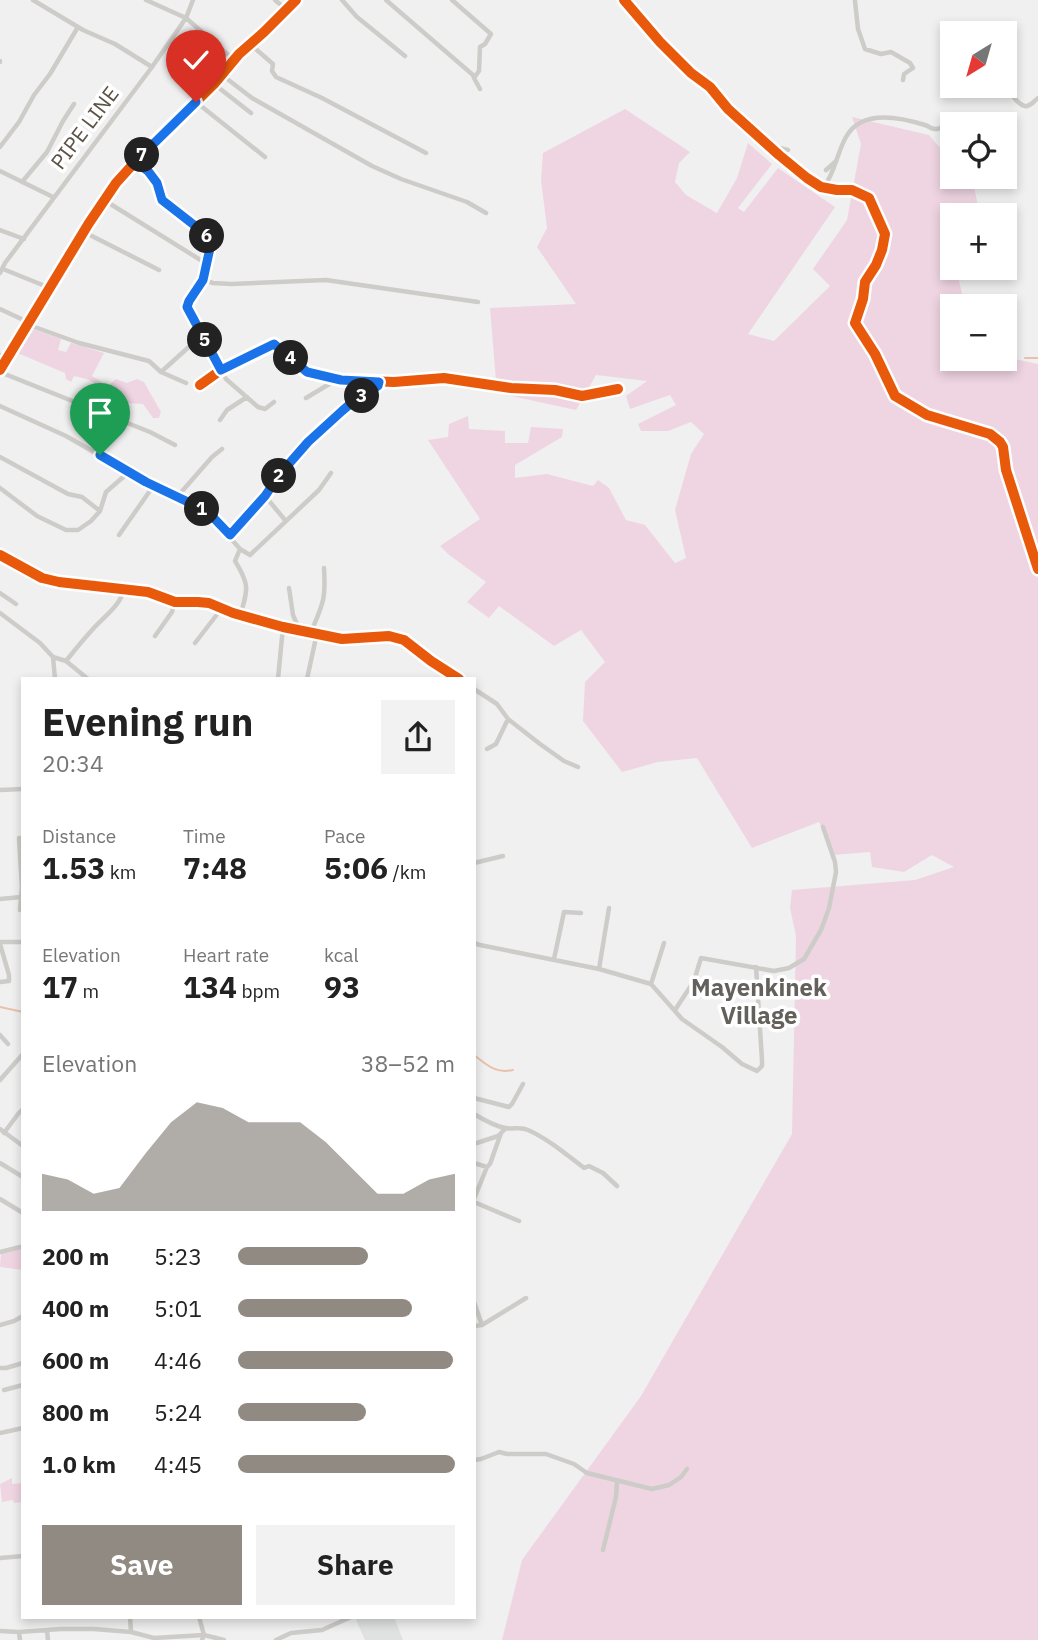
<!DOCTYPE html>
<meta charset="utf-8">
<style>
:root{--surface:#fff;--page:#f2f2f2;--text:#222;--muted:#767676;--accent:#908a82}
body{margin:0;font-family:"IBM Plex Sans",sans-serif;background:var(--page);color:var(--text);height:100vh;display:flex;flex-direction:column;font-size:26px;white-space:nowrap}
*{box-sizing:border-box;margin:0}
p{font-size:23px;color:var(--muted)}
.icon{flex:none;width:38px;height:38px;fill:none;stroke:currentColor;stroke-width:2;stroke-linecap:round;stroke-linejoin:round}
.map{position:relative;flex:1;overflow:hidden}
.details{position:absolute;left:21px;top:677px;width:455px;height:942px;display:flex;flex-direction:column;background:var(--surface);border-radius:0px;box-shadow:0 4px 10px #0003}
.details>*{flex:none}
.needle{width:46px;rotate:217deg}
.tools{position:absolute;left:940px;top:21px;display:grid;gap:14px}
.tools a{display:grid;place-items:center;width:77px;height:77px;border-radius:0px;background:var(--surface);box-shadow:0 4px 10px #0003;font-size:35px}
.pin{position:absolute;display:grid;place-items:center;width:60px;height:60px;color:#fff;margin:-72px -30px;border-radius:50% 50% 50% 0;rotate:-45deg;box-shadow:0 0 7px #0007}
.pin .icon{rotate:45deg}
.km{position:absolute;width:35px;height:35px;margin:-18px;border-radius:50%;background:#222;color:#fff;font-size:19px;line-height:35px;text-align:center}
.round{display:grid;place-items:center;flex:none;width:74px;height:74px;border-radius:0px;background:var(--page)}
.summary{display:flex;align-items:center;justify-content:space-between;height:119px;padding:0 21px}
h1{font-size:38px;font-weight:700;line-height:52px}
.metrics{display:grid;grid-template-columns:repeat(3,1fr);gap:10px;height:119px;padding:7px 21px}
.metrics div{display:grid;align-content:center}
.metrics b{font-size:30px;font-weight:700}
.metrics small{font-size:19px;font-weight:400}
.metrics p{font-size:19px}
.chart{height:196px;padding:14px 21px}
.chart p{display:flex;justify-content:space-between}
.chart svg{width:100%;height:126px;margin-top:7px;fill:var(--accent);opacity:.7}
.cta{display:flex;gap:14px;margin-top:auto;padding:14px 21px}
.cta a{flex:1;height:80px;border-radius:0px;background:var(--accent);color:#fff;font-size:28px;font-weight:700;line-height:80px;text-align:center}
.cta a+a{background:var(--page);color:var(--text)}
ul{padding:0 21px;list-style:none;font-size:23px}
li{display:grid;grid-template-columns:112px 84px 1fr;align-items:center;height:52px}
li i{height:18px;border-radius:9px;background:var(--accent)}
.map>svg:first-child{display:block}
.education{fill:#e0e1e1}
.green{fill:#efd5e2}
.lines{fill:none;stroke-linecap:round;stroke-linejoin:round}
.stream{stroke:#ebc0ab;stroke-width:2}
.minor{stroke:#ceccc9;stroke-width:4.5}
.cycleway-casing{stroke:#fff;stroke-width:15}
.cycleway{stroke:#e8590c;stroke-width:10}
.route-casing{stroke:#fff;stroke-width:14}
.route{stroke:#1a73e8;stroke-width:9}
.labels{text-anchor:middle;stroke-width:7;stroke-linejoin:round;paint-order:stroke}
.street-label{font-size:21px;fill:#5c5347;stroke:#fff}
.quarter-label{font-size:24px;font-weight:bold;fill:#64615c;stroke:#fff}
</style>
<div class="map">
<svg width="1038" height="1640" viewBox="0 0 1038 1640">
<rect width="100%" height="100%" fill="#f0f0f0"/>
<!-- education -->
<path class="education" d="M361 1617H394L403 1640H365L356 1620Z"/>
<!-- green -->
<path class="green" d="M625 109 690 152 679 163 675 182 686 195 717 213 737 178 748 143 772 164 738 208 744 212 778 168 835 207 748 334 774 341 830 286 813 269 847 220 861 144 852 117 929 135 952 162V177H965L974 187 980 215H952V268H965L959 281 965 306H952V359H1004L1005 357 1038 364V1640H502L522 1560 641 1396 792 1134 796 936 790 908 792 890 915 880 954 867 932 855 904 872 872 867 870 852 833 855 819 822 752 848 697 758 658 762 622 772 583 721 585 682 605 662 581 630 554 646 499 606 489 618 467 602 486 582 448 554 440 546 480 519 428 440 448 437 449 424 468 416 469 429 505 431V443H528L531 427 563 429 562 437 515 465V478L547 474 593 486 598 480 609 488 626 520 645 525 675 563 686 558 675 510 691 454 704 434 691 422 668 431H641L638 424 676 405 670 395 630 409 626 396 647 381 596 375 576 410 497 393 490 308 576 304 537 247 547 228 541 180 543 153Z
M30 328 61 339 58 350 66 352 71 343 104 353 92 376 108 386 116 379 127 383 137 379 144 382 161 412 159 418H153L143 404 126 403 114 399 113 393 87 379 74 376 71 382 66 379 65 373 15 352Z
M20 1249H23V1270L0 1267 1 1253Z
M12 1478V1484L23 1483V1502L14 1503 13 1500 2 1502 0 1484Z"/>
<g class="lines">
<!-- stream -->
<path class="stream" d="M1025 358H1038
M0 1007 23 1012
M474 1055C487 1065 496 1074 513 1070"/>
<!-- minor -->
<path class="minor" d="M33 0 83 30 115 44 152 67
M146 0 186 18 234 60
M275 0 287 10
M342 0 357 17 405 56
M386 0 473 75 474 78
M452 0 491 34 485 44 480 47 479 71 474 78 480 89
M624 0 660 42 691 73 710 87 728 109 779 155 807 178 821 187 837 190H852L869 198 885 234 882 250 876 265 865 282 863 299 855 323 875 354 895 396 927 415 990 434 1000 442 1003 447 1006 470 1038 569
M855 1 858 29 865 49 881 54 891 52 910 63 913 68 904 74 903 80
M250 44 273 64 272 71 276 77 322 98 426 153
M0 62V61
M222 75 252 98 372 166 401 179 467 202 486 213
M214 84 251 113
M1004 85C1010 91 1019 108 1027 106 1032 105 1034 101 1038 98
M196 102 265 157
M766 143H769L775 147 788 150
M0 147 19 122 34 95 50 74 78 27
M135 162 148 171 157 183 162 200 212 239 207 264
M826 170 835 162
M0 171 53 197
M22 182 47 152 63 121 74 104
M824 187C835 172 837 153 846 137 861 109 900 117 925 125 931 127 928 128 935 129 940 129 945 126 950 125
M104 200 207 264 203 280 189 301 187 307 226 379 258 407 265 409 274 402
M0 230 24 239
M84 232 159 270
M3 269 50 288
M0 273 5 263 152 67 186 18 193 0
M203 280 213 283 231 284 326 280 478 302
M0 309 30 323
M29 325 79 343 149 361 161 372 186 383
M0 355 7 358
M0 370 89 223 116 183 135 162 214 84 239 54 264 32 296 0
M0 372 150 432 175 445
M161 372 202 335
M200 385 221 370 274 344 307 372 341 380 394 382 444 378 511 388 555 390 582 396 618 389
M306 398 336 380
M0 406 66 436 146 482 207 511 240 549 250 555 319 490 331 473
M220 420 227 410 247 397
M0 457 68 494 82 497 100 511
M0 488 37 516 66 530H78L91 521 100 511 106 492 129 472
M177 497 212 457 222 449
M285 520 265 496 280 474 308 442 342 411 356 399 376 388 379 382
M119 535 154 485
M230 535 265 496
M240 549 235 561C250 585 248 589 240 616
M0 555 42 578 59 582 148 592 175 602H198L209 603 233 613 283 627 342 639 389 636 404 640 431 661 459 679
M289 588 293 615 299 629
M0 593 16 604
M0 613 40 643 53 657 55 679
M311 632C323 604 326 599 324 568
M155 636 172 612 175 602
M195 643 222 608
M53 657 66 661C74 651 83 640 92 630 103 617 120 607 124 589
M66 661 88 679
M278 679 283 627
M307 679 317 633
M474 689 497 704 508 719 540 744 564 761 578 767
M487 749 496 744 508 719
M0 790 23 789
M474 863 503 856
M0 899 21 897
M20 910 22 887 19 838 23 839
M0 942H23
M474 943 480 945 599 969 651 984 682 1019 722 1047 742 1064 757 1071 762 1066V1060L756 967
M0 944 9 975V981L0 982
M554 959 564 912 581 913
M599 969 609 908
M651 984 664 943
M675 1010 694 981 701 958 774 971 789 968 804 959 821 930 829 908 836 872 835 862 823 827
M0 1035 8 1044
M0 1080 23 1054
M474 1098 509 1107 512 1104 523 1084
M474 1114C484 1120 494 1126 505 1128 513 1130 520 1126 528 1130 548 1139 566 1154 584 1168L589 1166 603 1173 617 1186
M0 1129 23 1146
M4 1133 18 1114 23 1109
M474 1144 498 1136 506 1128
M0 1163 23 1177
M474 1163 487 1167
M0 1199 23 1213
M474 1199 487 1167 490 1164 501 1133
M474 1202 519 1221
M0 1252 20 1247H23
M474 1302 482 1325
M0 1325 14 1321 23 1316
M474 1326 482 1325 526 1298
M0 1368H6L23 1363
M4 1390 23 1385
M0 1433 23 1428
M474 1460 481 1459 499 1452 507 1454H546L574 1464 587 1473 652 1489 669 1485 681 1477 687 1469
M603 1550 616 1497 617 1481
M0 1558 23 1556
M130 1617 131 1632
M199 1617 204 1635 202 1640
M47 1630 48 1640
M0 1631 19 1632 61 1629H94L131 1632 154 1638 204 1635 224 1640
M19 1632 20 1640
M276 1640 291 1633 322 1630 351 1617"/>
<!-- cycleway casing -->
<g class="cycleway-casing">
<path id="cycleway" d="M624 0 660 42 691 73 710 87 728 109 779 155 807 178 821 187 837 190H852L869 198 885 234 882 250 876 265 865 282 863 299 855 323 875 354 895 396 927 415 990 434 1000 442 1003 447 1006 470 1038 569
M0 370 89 223 116 183 135 162 214 84 239 54 264 32 296 0
M200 385 221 370 274 344 307 372 341 380 394 382 444 378 511 388 555 390 582 396 618 389
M0 555 42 578 59 582 148 592 175 602H198L209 603 233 613 283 627 342 639 389 636 404 640 431 661 459 679"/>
</g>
<!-- cycleway -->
<use href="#cycleway" class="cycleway"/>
</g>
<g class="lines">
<!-- route casing -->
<g class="route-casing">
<path id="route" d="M100 455 146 482 207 511 230 535 265 496 280 474 308 442 342 411 356 399 378 386 379 382 341 380 307 372 274 344 221 370 187 307 189 301 203 280 212 239 162 200 157 183 148 171 135 162 196 102"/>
</g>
<!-- route -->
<use href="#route" class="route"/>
</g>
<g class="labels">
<!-- street labels -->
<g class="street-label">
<text transform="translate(85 128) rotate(-53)" y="7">PIPE LINE</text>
</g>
<!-- quarter labels -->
<g class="quarter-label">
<text x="759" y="996">Mayenkinek<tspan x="759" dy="28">Village</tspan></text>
</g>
</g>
</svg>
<div class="tools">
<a><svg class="needle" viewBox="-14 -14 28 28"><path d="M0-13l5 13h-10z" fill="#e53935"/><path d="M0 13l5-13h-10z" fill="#767676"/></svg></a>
<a><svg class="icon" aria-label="locate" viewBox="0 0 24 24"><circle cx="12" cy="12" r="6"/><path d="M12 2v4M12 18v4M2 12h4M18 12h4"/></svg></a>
<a>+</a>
<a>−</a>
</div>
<div class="pin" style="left:100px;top:455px;background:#1e9e55"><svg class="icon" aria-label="arrive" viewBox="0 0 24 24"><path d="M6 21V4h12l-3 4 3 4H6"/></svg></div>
<div class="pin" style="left:196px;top:102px;background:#d93025"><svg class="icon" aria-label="check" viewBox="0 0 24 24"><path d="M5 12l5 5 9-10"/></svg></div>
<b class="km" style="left:202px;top:509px">1</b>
<b class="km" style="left:279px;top:476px">2</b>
<b class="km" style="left:362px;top:396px">3</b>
<b class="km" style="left:291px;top:358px">4</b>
<b class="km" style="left:205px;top:340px">5</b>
<b class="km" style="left:207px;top:236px">6</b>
<b class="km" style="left:142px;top:155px">7</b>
<section class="details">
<div class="summary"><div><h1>Evening run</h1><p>20:34</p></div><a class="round"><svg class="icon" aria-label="share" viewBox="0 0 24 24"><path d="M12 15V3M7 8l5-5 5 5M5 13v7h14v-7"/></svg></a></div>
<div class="metrics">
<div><p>Distance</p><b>1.53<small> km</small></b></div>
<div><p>Time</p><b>7:48</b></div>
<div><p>Pace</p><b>5:06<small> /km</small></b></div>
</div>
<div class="metrics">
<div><p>Elevation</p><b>17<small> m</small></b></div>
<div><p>Heart rate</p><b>134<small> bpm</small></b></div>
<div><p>kcal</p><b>93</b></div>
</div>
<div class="chart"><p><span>Elevation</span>38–52 m</p>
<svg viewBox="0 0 160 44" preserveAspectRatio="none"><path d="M0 44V31L10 33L20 38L30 36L40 24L50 13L60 6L70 8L80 13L90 13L100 13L110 20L120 29L130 38L140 38L150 33L160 31V44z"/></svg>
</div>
<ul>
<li><b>200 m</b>5:23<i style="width:60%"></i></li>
<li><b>400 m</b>5:01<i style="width:80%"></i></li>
<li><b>600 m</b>4:46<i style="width:99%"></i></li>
<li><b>800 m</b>5:24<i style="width:59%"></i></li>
<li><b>1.0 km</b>4:45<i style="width:100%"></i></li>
</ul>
<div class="cta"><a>Save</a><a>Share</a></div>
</section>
</div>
